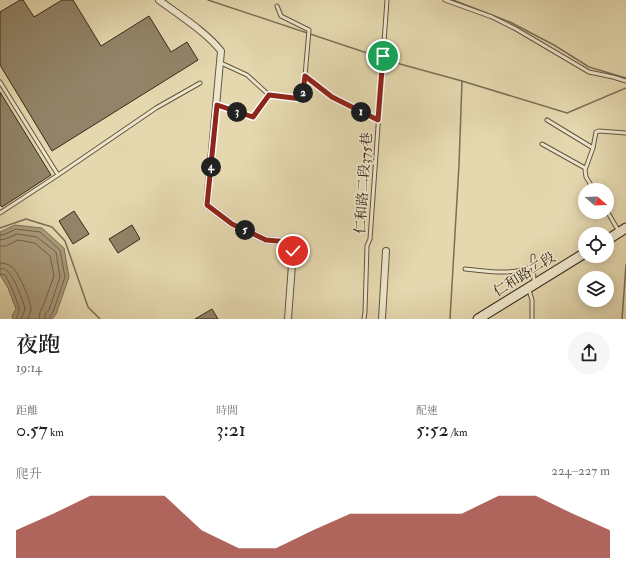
<!DOCTYPE html>
<html lang="zh-TW">
<meta charset="utf-8">
<style>
:root{--surface:#fff;--page:#f6f6f6;--text:#202124;--muted:#757577;--accent:#8f2418}
body{margin:0;font-family:"IM FELL Double Pica","Noto Serif TC",serif;background:var(--page);color:var(--text);height:100vh;display:flex;flex-direction:column;font-size:15px;white-space:nowrap}
*{box-sizing:border-box;margin:0}
p{font-size:13px;color:var(--muted)}
.icon{flex:none;width:22px;height:22px;fill:none;stroke:currentColor;stroke-width:2;stroke-linecap:round;stroke-linejoin:round}
.map{position:relative;height:319px;overflow:hidden}
.panel{display:flex;flex-direction:column;background:var(--surface);flex:1}
.panel>*{flex:none}
.needle{width:26px;rotate:109deg}
.controls{position:absolute;left:578px;top:183px;display:grid;gap:8px}
.controls a{display:grid;place-items:center;width:36px;height:36px;border-radius:50%;background:var(--surface);box-shadow:0 2px 10px #0003;font-size:20px}
.pin{position:absolute;display:grid;place-items:center;width:34px;height:34px;color:#fff;margin:-17px;border:2px solid #fff;border-radius:50%;box-shadow:0 1px 4px #0007}
.km{position:absolute;width:20px;height:20px;margin:-10px;border-radius:50%;background:#222;color:#fff;font-size:11px;line-height:20px;text-align:center}
.round{display:grid;place-items:center;flex:none;width:42px;height:42px;border-radius:21px;background:var(--page)}
.head{display:flex;align-items:center;justify-content:space-between;height:68px;padding:0 16px}
h1{font-size:22px;font-weight:600;line-height:30px}
.metrics{display:grid;grid-template-columns:repeat(3,1fr);gap:6px;height:68px;padding:4px 16px}
.metrics div{display:grid;align-content:center}
.metrics b{font-size:20px;font-weight:600}
.metrics small{font-size:11px;font-weight:400}
.metrics p{font-size:11px}
.chart{height:112px;padding:8px 16px}
.chart p{display:flex;justify-content:space-between}
.chart svg{width:100%;height:72px;margin-top:4px;fill:var(--accent);opacity:.7}
.map>svg:first-child{display:block}
.water{fill:#aa9c7d;stroke:#7c6e56}
.lines{fill:none;stroke-linecap:round;stroke-linejoin:round}
.shore{stroke:#71624c;stroke-width:1}
.stream{stroke:#7c6e56;stroke-width:1.5}
.building{fill:#928468;stroke:#38291b}
.service-casing{stroke:#635540;stroke-width:5}
.minor-casing{stroke:#635540;stroke-width:8}
.secondary-casing{stroke:#38291b;stroke-width:11}
.service{stroke:#eee6cb;stroke-width:3}
.minor{stroke:#eee6cb;stroke-width:6}
.secondary{stroke:#eee6cb;stroke-width:9}
.route-casing{stroke:#fff;stroke-width:8}
.route{stroke:#8f2418;stroke-width:5}
.labels{text-anchor:middle;stroke-width:3;stroke-linejoin:round;paint-order:stroke}
.street-label{font-size:14px;fill:#38291b;stroke:#eee6cb}
</style>
<div class="map">
<svg width="626" height="319" viewBox="0 0 626 319">
<rect width="100%" height="100%" fill="#e5d8af"/>
<filter id="stains"><feTurbulence type="fractalNoise" baseFrequency=".005" numOctaves="4"/><feColorMatrix values="0 0 0 0 .2 0 0 0 0 .09 0 0 0 0 .02 0 0 0 .5 -.17"/></filter>
<radialGradient id="worn" r=".72"><stop offset=".6" stop-color="#630" stop-opacity="0"/><stop offset="1" stop-color="#630" stop-opacity=".3"/></radialGradient>
<!-- water -->
<path class="water" d="M15 225 42 228 64 248 69 277 56 314 52 319H13L12 316 16 309 8 288 0 275V232Z"/>
<g class="lines">
<!-- shore -->
<path class="shore" d="M0 235H3L16 229 40 232 60 250 65 277 53 312 50 316V319
M0 240 5 239 17 234 37 237 56 252 60 277 49 310 45 314V319
M0 246H6L18 240 35 243 50 256 54 276 43 306 40 312 39 319
M0 263C4 263 8 264 12 267 19 273 31 301 31 310 30 313 29 316 28 319
M0 269C3 269 4 268 6 270 14 275 22 299 25 308L24 312 21 319
M0 274 5 275 11 286 19 307C20 312 17 315 16 319"/>
<!-- stream -->
<path class="stream" d="M208 0 400 64 462 81 567 113 626 88
M453 0 510 22 554 45 589 67 626 78
M0 228 26 219 52 227 65 241 88 307 100 319
M450 319 459 165 462 81
M622 319 626 265"/>
</g>
<!-- building -->
<path class="building" d="M20 0H23L34 17 62 0H73L101 46 149 16 171 52 187 42 198 60 52 151 0 65V12Z
M0 92 51 175 2 207 0 205Z
M74 211 89 234 73 244 59 221Z
M132 225 140 239 118 253 109 239Z
M212 309 218 319H195Z"/>
<g class="lines">
<!-- service casing -->
<g class="service-casing">
<path id="service" d="M445 0 492 17 516 29 589 72 613 77 626 81
M221 63 247 75 269 95 302 99 305 76 309 30 281 16 277 6
M305 76 332 97 378 120
M0 82 58 175
M217 105 253 117 269 95
M547 120 593 148
M542 144 585 168
M594 190 586 177 585 170 593 148 596 132 599 131 626 133
M607 211 618 230
M0 213 58 175 156 108 200 83
M533 256 534 283
M465 269C488 271 512 276 533 266
M529 290 532 300V319
M364 319 365 312 367 246 370 239 387 0"/>
</g>
<!-- minor casing -->
<g class="minor-casing">
<path id="minor" d="M159 0C179 15 206 32 221 51L207 205 232 224 266 240 289 242 293 251 288 319
M382 319 386 251"/>
</g>
<!-- secondary casing -->
<g class="secondary-casing">
<path id="secondary" d="M607 240 626 228
M478 319 585 253"/>
</g>
<!-- service -->
<use href="#service" class="service"/>
<!-- minor -->
<use href="#minor" class="minor"/>
<!-- secondary -->
<use href="#secondary" class="secondary"/>
</g>
<g class="lines">
<!-- route casing -->
<g class="route-casing">
<path id="route" d="M293 251 289 242 266 240 232 224 207 205 217 105 253 117 269 95 302 99 305 76 332 97 378 120 383 56"/>
</g>
<!-- route -->
<use href="#route" class="route"/>
</g>
<g class="labels">
<!-- street labels -->
<g class="street-label">
<text transform="translate(363 183) rotate(-86)" y="5">仁和路二段375巷</text>
<text transform="translate(524 274) rotate(-32)" y="5">仁和路二段</text>
</g>
</g>
<rect width="100%" height="100%" filter="url(#stains)"/>
<rect width="100%" height="100%" fill="url(#worn)"/>
</svg>
<div class="controls">
<a><svg class="needle" viewBox="-14 -14 28 28"><path d="M0-13l5 13h-10z" fill="#e53935"/><path d="M0 13l5-13h-10z" fill="#757577"/></svg></a>
<a><svg class="icon" aria-label="locate" viewBox="0 0 24 24"><circle cx="12" cy="12" r="6"/><path d="M12 2v4M12 18v4M2 12h4M18 12h4"/></svg></a>
<a><svg class="icon" aria-label="layers" viewBox="0 0 24 24"><path d="M12 4l9 5-9 5-9-5zM3 14l9 5 9-5"/></svg></a>
</div>
<div class="pin" style="left:383px;top:56px;background:#1e9e55"><svg class="icon" aria-label="arrive" viewBox="0 0 24 24"><path d="M6 21V4h12l-3 4 3 4H6"/></svg></div>
<div class="pin" style="left:293px;top:251px;background:#d93025"><svg class="icon" aria-label="check" viewBox="0 0 24 24"><path d="M5 12l5 5 9-10"/></svg></div>
<b class="km" style="left:361px;top:112px">1</b>
<b class="km" style="left:303px;top:93px">2</b>
<b class="km" style="left:237px;top:112px">3</b>
<b class="km" style="left:211px;top:167px">4</b>
<b class="km" style="left:245px;top:230px">5</b>
</div>
<section class="panel">
<div class="head"><div><h1>夜跑</h1><p>19:14</p></div><a class="round"><svg class="icon" aria-label="share" viewBox="0 0 24 24"><path d="M12 15V3M7 8l5-5 5 5M5 13v7h14v-7"/></svg></a></div>
<div class="metrics">
<div><p>距離</p><b>0.57<small> km</small></b></div>
<div><p>時間</p><b>3:21</b></div>
<div><p>配速</p><b>5:52<small> /km</small></b></div>
</div>
<div class="chart"><p><span>爬升</span>224–227 m</p>
<svg viewBox="0 0 160 44" preserveAspectRatio="none"><path d="M0 44V27L10 17L20 6L30 6L40 6L50 27L60 38L70 38L80 27L90 17L100 17L110 17L120 17L130 6L140 6L150 17L160 27V44z"/></svg>
</div>
</section>
